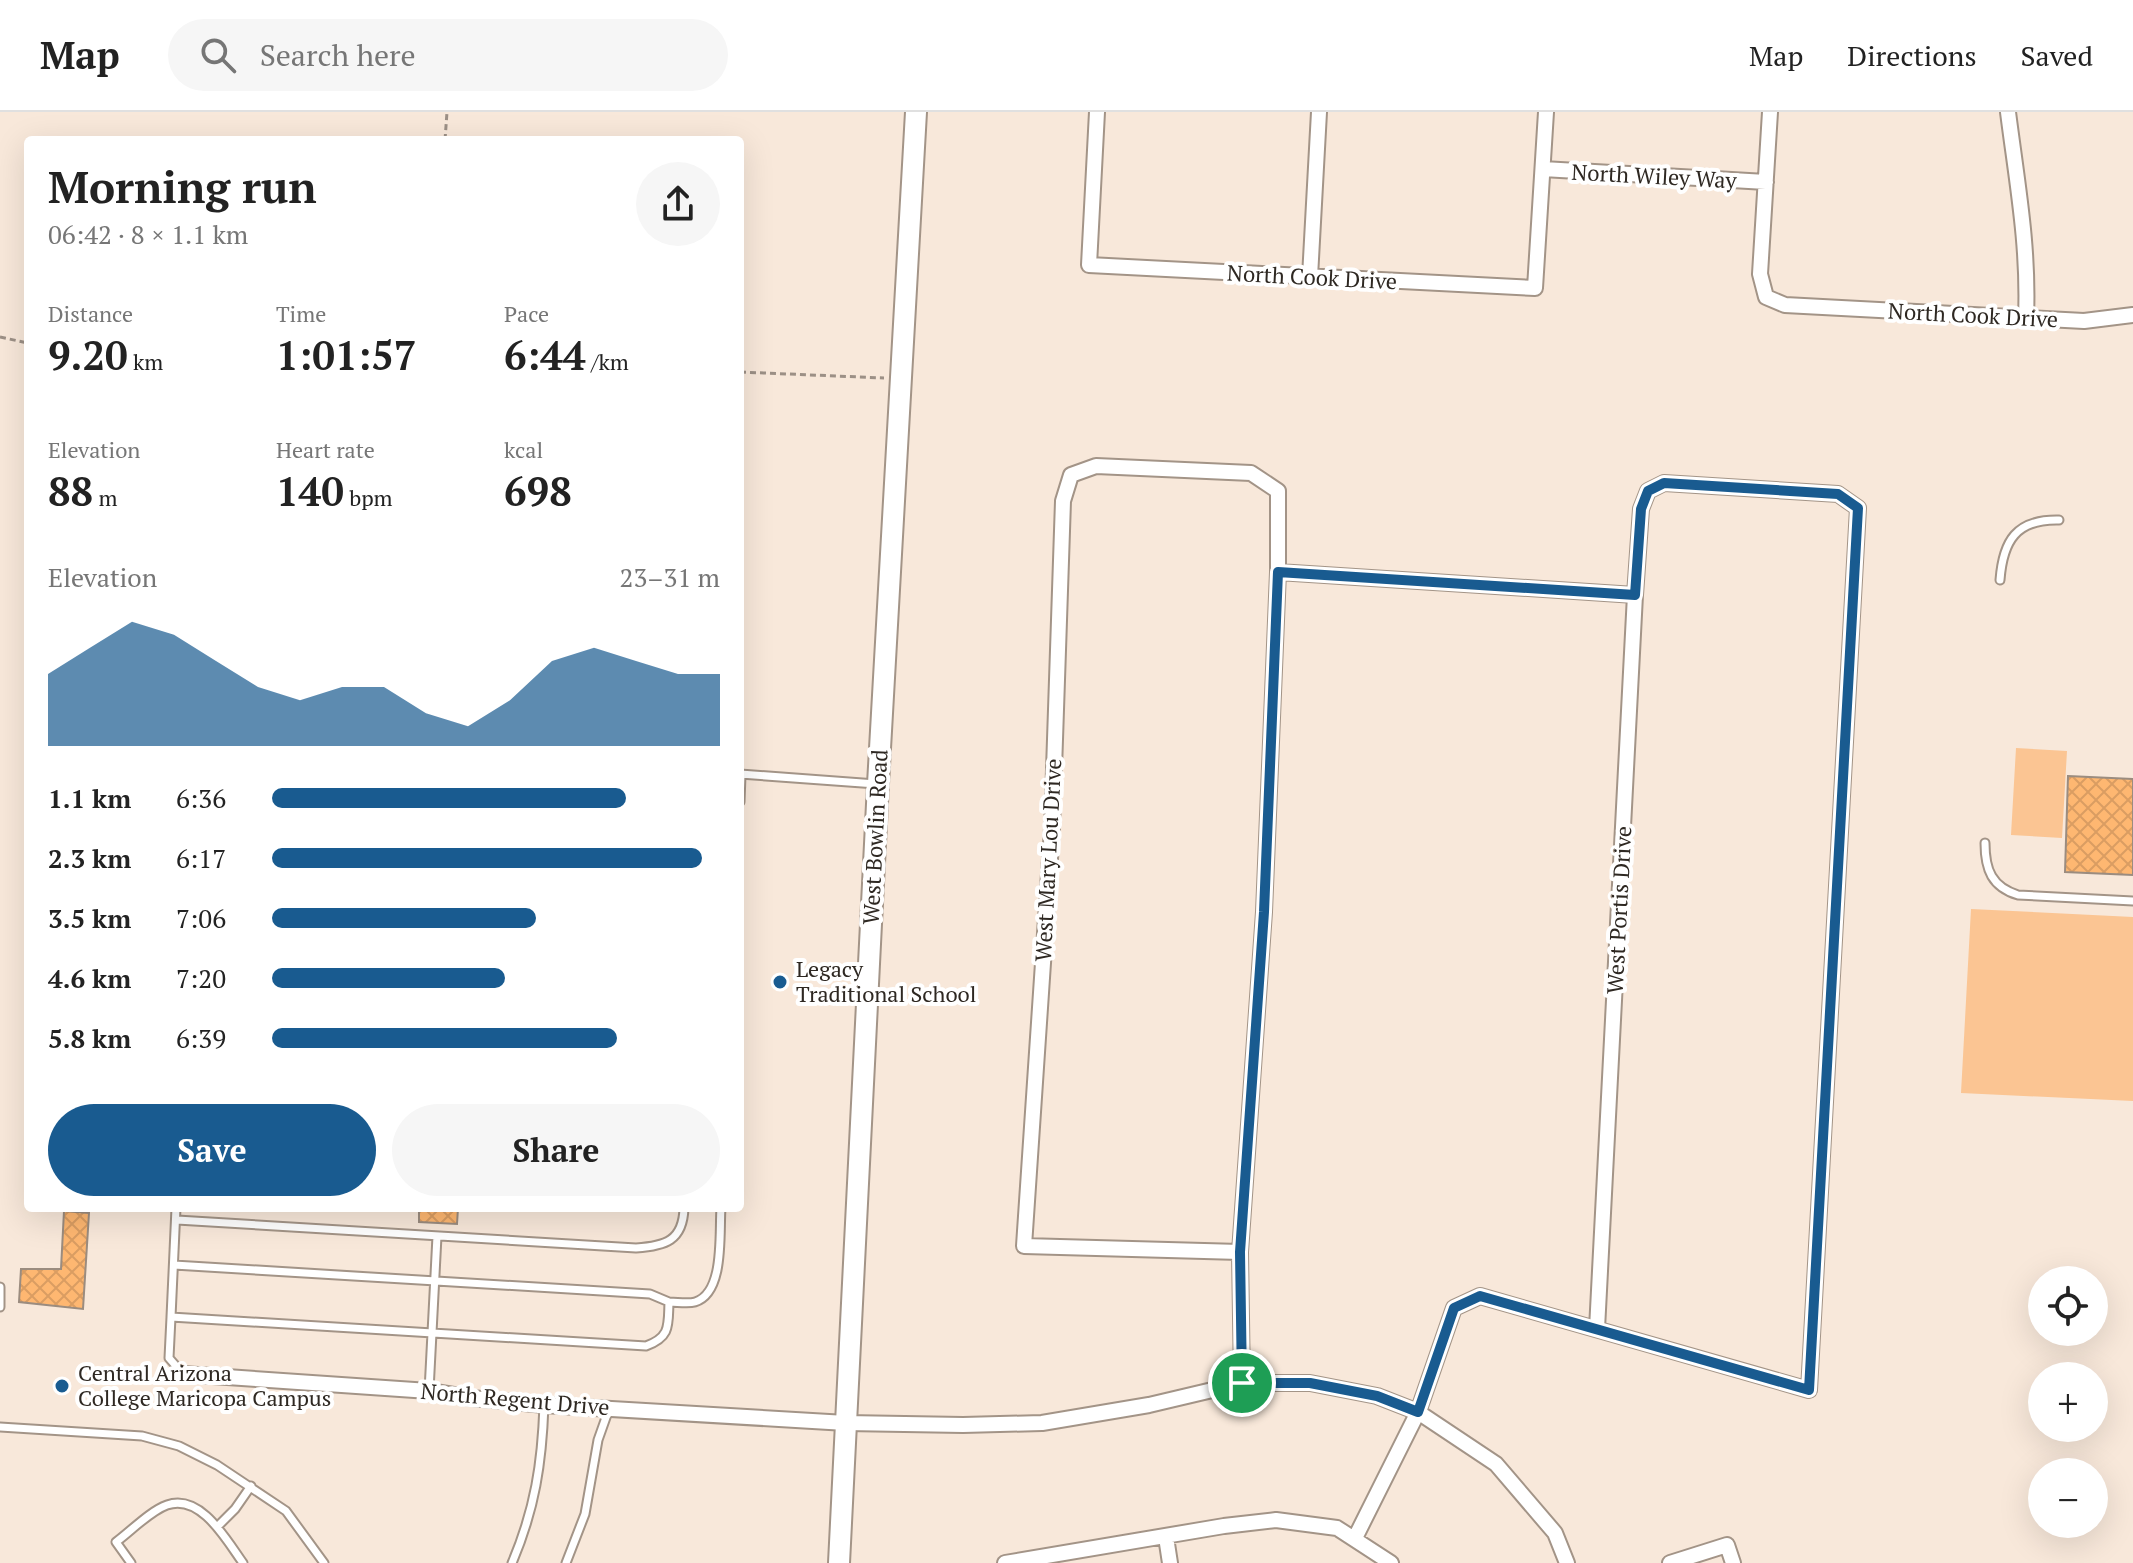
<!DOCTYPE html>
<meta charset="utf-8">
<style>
:root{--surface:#fff;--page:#f6f6f6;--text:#222;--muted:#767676;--line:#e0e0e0;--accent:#195b90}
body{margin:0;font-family:"PT Serif",serif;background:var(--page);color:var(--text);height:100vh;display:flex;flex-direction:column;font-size:30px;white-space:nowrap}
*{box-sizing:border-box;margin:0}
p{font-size:26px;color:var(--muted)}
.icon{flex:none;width:44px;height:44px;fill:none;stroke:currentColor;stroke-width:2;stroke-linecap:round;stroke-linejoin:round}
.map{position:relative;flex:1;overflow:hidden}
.panel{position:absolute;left:24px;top:24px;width:720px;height:1076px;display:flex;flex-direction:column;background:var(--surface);border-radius:8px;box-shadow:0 8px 32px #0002}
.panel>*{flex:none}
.buttons{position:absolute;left:2028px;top:1154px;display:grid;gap:16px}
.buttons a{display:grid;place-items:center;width:80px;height:80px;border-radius:50%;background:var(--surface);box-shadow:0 8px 32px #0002;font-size:40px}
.pin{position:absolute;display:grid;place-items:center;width:68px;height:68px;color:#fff;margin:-34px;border:4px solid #fff;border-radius:50%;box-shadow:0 2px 8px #0007}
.round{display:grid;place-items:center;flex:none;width:84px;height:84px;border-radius:42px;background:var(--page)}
.head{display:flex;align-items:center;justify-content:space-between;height:136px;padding:0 24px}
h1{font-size:44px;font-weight:800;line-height:60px}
.stats{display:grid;grid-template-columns:repeat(3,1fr);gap:12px;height:136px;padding:8px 24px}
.stats div{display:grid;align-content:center}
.stats b{font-size:40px;font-weight:800}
.stats small{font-size:22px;font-weight:400}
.stats p{font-size:22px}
.chart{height:224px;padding:16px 24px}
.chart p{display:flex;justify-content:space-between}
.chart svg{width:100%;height:144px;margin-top:8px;fill:var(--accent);opacity:.7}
.cta{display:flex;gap:16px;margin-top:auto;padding:16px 24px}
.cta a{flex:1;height:92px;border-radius:48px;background:var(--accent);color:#fff;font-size:32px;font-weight:800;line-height:92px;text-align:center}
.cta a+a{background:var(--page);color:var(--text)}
ul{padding:0 24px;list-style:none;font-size:26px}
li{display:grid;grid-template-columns:128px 96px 1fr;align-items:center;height:60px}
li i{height:20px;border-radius:10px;background:var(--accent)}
header{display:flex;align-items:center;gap:48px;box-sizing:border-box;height:112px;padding:0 40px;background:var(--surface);border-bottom:2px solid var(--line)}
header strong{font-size:38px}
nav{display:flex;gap:44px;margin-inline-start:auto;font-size:28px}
.search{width:560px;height:72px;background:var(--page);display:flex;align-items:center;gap:20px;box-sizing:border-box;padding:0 28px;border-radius:44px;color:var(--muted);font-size:30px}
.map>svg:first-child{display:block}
.green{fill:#fbc593}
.building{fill:url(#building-cross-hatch);stroke:#9b8c7f;stroke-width:2}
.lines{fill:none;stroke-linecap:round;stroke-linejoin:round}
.lane-casing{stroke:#a39487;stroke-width:11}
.street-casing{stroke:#a39487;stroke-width:18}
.secondary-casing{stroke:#a39487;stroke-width:24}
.path{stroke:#9c9086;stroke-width:3;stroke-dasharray:6 4;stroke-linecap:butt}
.lane{stroke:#fff;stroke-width:7}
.street{stroke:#fff;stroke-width:14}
.secondary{stroke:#fff;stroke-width:20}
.route-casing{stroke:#fff;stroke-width:16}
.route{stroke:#195b90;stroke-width:10}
.poi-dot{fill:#195b90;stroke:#fff;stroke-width:3}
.labels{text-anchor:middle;stroke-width:8;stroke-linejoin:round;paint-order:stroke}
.street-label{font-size:22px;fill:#2e2822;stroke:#fff}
.poi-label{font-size:22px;fill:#2e2822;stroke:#fff;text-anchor:start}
</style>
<header>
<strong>Map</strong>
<div class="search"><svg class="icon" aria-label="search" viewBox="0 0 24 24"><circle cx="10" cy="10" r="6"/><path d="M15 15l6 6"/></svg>Search here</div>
<nav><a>Map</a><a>Directions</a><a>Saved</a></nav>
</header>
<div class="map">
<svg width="2133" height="1451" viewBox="0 0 2133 1451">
<defs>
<pattern id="building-cross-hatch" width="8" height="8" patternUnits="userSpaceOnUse" patternTransform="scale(2)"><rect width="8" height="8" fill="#feb771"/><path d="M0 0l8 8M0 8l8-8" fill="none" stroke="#da9d62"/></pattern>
</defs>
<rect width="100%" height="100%" fill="#f8e8da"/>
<!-- green -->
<path class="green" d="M2016 636 2067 639 2062 726 2011 723Z
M1971 797 2133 805V989L1961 981Z"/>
<!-- building -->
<path class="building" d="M2068 664 2133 667V763L2065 760Z
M419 1096H458L457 1112 419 1110Z
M64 1099 89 1101 83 1197 19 1190 21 1157H61Z"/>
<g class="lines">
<!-- lane casing -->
<g class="lane-casing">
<path id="lane" d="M2000 468C2003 429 2016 407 2059 408
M740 662 876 672
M740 690 741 663
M1985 731C1985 758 1992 775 2018 783L2133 789
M176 1096 171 1205 646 1234C671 1225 668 1213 669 1190 677 1190 688 1192 695 1190 725 1181 719 1121 721 1096
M177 1108 636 1136C665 1134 683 1129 684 1096
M174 1153 650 1182 669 1190
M0 1175V1195
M171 1205 169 1246 183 1262
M429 1279 437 1124
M0 1315 142 1324 179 1334 217 1353 286 1399 324 1451
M217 1415 235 1397 251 1374
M131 1451 116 1430C131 1419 150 1399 167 1393 201 1381 227 1429 243 1451
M512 1451C535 1397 542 1351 544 1293
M566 1451 585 1402 598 1328 609 1297"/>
</g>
<!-- street casing -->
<g class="street-casing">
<path id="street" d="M1097 0 1089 153 1535 176 1546 0
M1770 0 1760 162 1766 185 1785 193 2084 209 2133 203
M2008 0C2017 71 2029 134 2026 206
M1543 57 1766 70
M1310 165 1319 0
M1278 460 1635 483
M1240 1140 1024 1134 1052 717 1063 389 1071 363 1096 354 1251 361 1278 379V460L1264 800 1240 1140 1242 1271
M183 1262 429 1279 472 1286 544 1293 846 1311 963 1313 1042 1311 1149 1293 1242 1271H1310L1377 1284 1418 1300 1496 1352 1555 1421 1567 1451
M1166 1425 1170 1451
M1355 1426 1418 1300 1454 1196 1480 1184 1809 1278 1858 396 1838 382 1664 371 1648 379 1641 397 1635 483 1597 1217
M1005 1451 1224 1414 1276 1408 1337 1416 1391 1451
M1670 1451 1727 1433 1733 1451"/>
</g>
<!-- secondary casing -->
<g class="secondary-casing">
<path id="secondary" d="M839 1451 878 672 916 0"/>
</g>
<!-- path -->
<path class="path" d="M445 28 447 0
M0 225 28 231
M740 260 884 266"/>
<!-- lane -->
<use href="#lane" class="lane"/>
<!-- street -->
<use href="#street" class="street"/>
<!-- secondary -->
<use href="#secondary" class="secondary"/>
</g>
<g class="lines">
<!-- route casing -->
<g class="route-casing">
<path id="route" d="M1664 371 1838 382 1858 396 1809 1278 1480 1184 1454 1196 1418 1300 1377 1284 1310 1271H1242L1240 1140 1264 800 1278 460 1635 483 1641 397 1648 379Z"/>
</g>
<!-- route -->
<use href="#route" class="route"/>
</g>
<!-- markers -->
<g class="poi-dot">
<circle cx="780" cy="870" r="8"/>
<circle cx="62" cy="1274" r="8"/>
</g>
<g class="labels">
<!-- street labels -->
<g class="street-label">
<text transform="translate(1654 64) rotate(3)" y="8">North Wiley Way</text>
<text transform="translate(1312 165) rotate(3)" y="8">North Cook Drive</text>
<text transform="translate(1973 203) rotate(3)" y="8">North Cook Drive</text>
<text transform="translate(875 725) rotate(-87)" y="8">West Bowlin Road</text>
<text transform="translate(1048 748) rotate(-87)" y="8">West Mary Lou Drive</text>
<text transform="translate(1619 798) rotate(-87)" y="8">West Portis Drive</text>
<text transform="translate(515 1287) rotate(5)" y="8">North Regent Drive</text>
</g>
<!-- poi labels -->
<g class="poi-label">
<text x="796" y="865">Legacy<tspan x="796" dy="25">Traditional School</tspan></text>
<text x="78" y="1269">Central Arizona<tspan x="78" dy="25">College Maricopa Campus</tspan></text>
</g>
</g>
</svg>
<div class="buttons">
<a><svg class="icon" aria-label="locate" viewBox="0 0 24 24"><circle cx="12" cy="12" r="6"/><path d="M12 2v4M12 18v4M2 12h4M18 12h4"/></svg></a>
<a>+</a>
<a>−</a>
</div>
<div class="pin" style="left:1242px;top:1271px;background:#1e9e55"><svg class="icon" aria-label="arrive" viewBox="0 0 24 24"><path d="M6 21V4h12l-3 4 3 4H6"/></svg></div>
<section class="panel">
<div class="head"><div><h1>Morning run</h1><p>06:42 · 8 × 1.1 km</p></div><a class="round"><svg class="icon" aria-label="share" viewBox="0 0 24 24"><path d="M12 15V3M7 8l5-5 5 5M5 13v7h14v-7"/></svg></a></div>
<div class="stats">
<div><p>Distance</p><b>9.20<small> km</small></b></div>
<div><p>Time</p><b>1:01:57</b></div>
<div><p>Pace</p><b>6:44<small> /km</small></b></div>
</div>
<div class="stats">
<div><p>Elevation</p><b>88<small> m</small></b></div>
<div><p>Heart rate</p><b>140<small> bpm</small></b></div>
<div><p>kcal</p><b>698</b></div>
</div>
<div class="chart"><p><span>Elevation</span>23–31 m</p>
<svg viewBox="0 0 160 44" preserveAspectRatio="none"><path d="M0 44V22L10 14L20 6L30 10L40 18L50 26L60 30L70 26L80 26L90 34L100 38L110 30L120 18L130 14L140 18L150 22L160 22V44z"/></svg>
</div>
<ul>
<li><b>1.1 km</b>6:36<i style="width:79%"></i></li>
<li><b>2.3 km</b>6:17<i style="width:96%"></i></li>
<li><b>3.5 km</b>7:06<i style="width:59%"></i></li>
<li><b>4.6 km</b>7:20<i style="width:52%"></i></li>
<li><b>5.8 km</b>6:39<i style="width:77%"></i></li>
</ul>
<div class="cta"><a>Save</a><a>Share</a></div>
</section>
</div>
